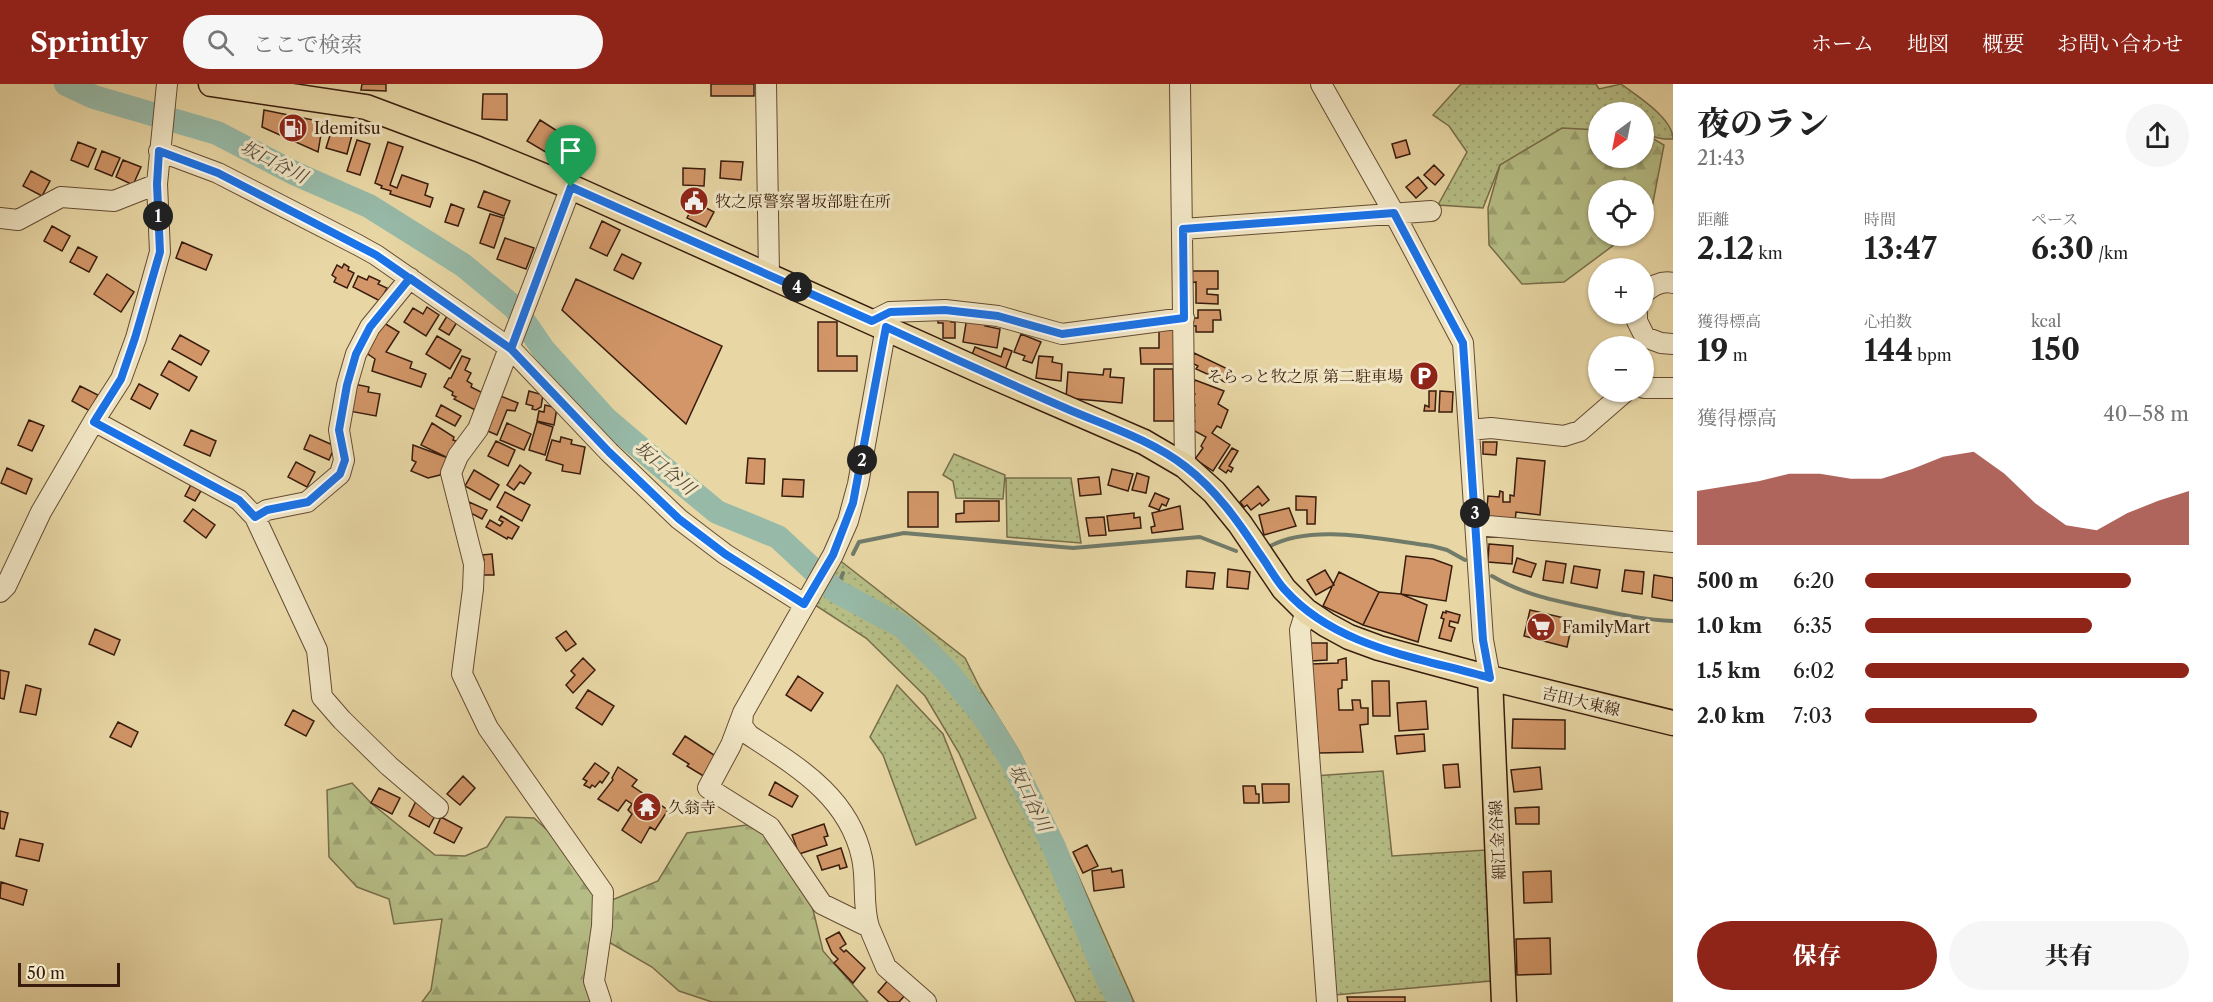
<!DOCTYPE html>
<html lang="ja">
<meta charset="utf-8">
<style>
:root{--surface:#fff;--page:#f6f6f6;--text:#222;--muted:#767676;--accent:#8f2418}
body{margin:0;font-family:"Libre Caslon Text","Noto Serif JP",serif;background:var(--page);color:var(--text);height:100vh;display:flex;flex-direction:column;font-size:22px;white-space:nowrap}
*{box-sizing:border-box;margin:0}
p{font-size:20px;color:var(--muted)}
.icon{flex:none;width:33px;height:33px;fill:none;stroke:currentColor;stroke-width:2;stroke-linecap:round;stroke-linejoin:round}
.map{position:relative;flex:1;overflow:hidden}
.sheet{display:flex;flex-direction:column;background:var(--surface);width:540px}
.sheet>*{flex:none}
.needle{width:39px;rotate:212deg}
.controls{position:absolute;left:1588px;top:18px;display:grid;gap:12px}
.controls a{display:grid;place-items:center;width:66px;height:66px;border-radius:50%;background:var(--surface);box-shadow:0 2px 4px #0004;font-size:30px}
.scale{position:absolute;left:18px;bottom:15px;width:102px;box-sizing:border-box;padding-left:6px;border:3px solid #391c0d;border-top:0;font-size:16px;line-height:21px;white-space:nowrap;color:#391c0d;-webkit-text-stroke:4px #f0e5c4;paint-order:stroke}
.pin{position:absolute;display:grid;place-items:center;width:51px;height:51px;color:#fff;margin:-62px -26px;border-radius:50% 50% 50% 0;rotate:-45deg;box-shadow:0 0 6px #0007}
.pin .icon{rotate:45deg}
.km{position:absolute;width:30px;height:30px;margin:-15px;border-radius:50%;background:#222;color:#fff;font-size:16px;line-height:30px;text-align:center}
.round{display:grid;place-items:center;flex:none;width:63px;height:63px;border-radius:32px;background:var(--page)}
.overview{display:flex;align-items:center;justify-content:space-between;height:102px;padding:0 24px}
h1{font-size:33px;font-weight:800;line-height:45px}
.metrics{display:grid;grid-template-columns:repeat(3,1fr);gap:9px;height:102px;padding:6px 24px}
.metrics div{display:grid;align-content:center}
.metrics b{font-size:30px;font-weight:800}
.metrics small{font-size:16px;font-weight:400}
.metrics p{font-size:16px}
.chart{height:168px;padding:12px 24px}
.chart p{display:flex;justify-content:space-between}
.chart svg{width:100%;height:108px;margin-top:6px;fill:var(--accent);opacity:.7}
.primary-button{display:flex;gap:12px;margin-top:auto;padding:12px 24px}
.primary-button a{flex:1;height:69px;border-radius:36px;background:var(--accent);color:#fff;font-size:24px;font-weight:800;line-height:69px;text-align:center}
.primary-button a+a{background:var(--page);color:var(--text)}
ul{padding:0 24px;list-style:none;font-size:20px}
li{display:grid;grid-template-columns:96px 72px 1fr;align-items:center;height:45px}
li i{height:15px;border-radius:8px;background:var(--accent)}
header{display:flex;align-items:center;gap:36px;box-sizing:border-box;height:84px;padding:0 30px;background:var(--accent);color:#fff}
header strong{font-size:28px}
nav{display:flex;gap:33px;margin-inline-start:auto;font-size:21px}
.search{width:420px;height:54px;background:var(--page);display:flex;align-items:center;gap:15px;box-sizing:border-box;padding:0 21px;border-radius:33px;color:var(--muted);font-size:22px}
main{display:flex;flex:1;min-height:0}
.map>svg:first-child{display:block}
.grass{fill:url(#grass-dots);stroke:#786d4a;stroke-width:1.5}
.forest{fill:url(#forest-firs);stroke:#786d4a;stroke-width:1.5}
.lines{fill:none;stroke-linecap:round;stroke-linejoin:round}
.stream{stroke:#717b6a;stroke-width:4}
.river{stroke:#97baa8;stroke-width:24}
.building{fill:#d29668;stroke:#391c0d;stroke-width:1.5}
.minor-casing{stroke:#654b33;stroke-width:22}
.major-casing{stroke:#391c0d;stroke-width:27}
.minor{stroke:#f0e5c4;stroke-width:20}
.major{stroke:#e8d7a5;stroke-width:24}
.route-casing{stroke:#fff;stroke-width:12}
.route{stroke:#1a73e8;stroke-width:8}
.labels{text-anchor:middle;stroke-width:6;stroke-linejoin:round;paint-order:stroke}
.poi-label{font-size:16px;fill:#391c0d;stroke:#f0e5c4;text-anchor:start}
.street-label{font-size:16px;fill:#391c0d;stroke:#f0e5c4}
.water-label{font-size:18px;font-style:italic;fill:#554b3c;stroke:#f0e5c4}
</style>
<header>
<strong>Sprintly</strong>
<div class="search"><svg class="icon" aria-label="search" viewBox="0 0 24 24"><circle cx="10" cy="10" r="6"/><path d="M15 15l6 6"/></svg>ここで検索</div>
<nav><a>ホーム</a><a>地図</a><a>概要</a><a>お問い合わせ</a></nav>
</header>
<main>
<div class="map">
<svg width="1673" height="918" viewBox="0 0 1673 918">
<defs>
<pattern id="grass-dots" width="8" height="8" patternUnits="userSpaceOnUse" patternTransform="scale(1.5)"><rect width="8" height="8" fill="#b6be86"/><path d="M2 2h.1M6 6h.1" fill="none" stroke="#9da372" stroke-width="1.8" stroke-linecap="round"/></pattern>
<pattern id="forest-firs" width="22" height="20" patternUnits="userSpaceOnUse" patternTransform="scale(1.5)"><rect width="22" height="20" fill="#b6be86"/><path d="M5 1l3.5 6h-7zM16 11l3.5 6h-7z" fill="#9da372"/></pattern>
</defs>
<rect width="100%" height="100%" fill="#e8d7a5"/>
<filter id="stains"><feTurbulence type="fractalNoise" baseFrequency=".00333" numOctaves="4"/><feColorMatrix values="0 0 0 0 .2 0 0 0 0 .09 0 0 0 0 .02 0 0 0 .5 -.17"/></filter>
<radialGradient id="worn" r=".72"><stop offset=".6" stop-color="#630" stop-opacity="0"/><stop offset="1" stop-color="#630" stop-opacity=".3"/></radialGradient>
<!-- grass -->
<path class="grass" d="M1461 0H1596L1599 5 1621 0C1637 12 1673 34 1673 55H1664L1644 51V28H1599V48L1500 81 1483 124 1438 121 1467 68 1449 42 1433 31Z
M954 370 1005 391 1003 415 956 414 953 397 943 391Z
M1006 394H1071L1081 459 1007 453Z
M838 475 965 574 980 604 1019 667 1074 782 1134 918H1076L1008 778 959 669 925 612 866 554 815 521Z
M897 601 943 650 976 734 916 761 883 671 870 653Z
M1383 687 1392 772 1486 766 1491 897 1335 911 1314 692Z"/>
<!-- forest -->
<path class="forest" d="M1562 44 1599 46V74H1644V49L1664 61 1650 134 1644 138V106H1599V152H1626L1564 198 1522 200 1489 161 1488 124 1500 81Z
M352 699 371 719 435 771 465 772 487 763 506 733 534 734 557 755 594 806 591 918H422L431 906 442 835 394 840 389 815 357 803 329 773 327 706Z
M762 739 809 809 823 867 868 918H712L679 907 652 883 607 857 612 816 658 797 687 749Z"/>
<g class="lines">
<!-- stream -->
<path class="stream" d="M1267 464C1310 438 1383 456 1432 462L1447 466 1465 476
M853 470 859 458 904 449 1073 464 1200 453 1236 467
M1492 492C1522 510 1555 517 1590 524 1618 530 1644 536 1673 537
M836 507 843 489"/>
<!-- river -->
<path class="river" d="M66 0 94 13 217 49 296 90 369 122 463 181 515 224 543 265 606 335 660 381 717 428 778 453 836 507 903 543 946 586 986 635 1010 674 1054 763 1104 887 1120 918"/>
</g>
<!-- building -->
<path class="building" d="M362 0H386V7L361 6Z
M711 0H754V12H711Z
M483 10H507V36L482 35Z
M264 26 323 38 318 68 262 43Z
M540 36 562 50 549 70 527 57Z
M332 45 352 51 347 70 326 64Z
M357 56 370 60 360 91 347 87Z
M1406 56 1410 70 1396 74 1392 60Z
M78 58 96 65 88 83 71 76Z
M388 58 403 63 390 101 397 104 402 91 428 100 425 111 433 114 430 123 390 110 391 107 381 104 382 102 375 99Z
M102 67 120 74 112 92 95 85Z
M123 76 141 83 133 101 116 93Z
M721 77 743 78 741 96 720 94Z
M1434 81 1444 91 1435 101 1424 91Z
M683 84 705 85 704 102 683 101Z
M31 87 50 97 42 112 23 102Z
M1418 93 1427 104 1416 114 1406 103Z
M484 107 510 117 504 132 478 123Z
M695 118 714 128 706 143 687 134Z
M451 120 464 125 458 142 445 138Z
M490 130 504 134 494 164 480 159Z
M602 137 620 146 607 172 590 164Z
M52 142 70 152 62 167 44 157Z
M505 154 534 164 526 185 497 175Z
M182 158 212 171 206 186 176 174Z
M78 163 97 173 89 188 70 178Z
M622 170 641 179 633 195 614 186Z
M344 180 349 183 348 186 354 189 347 204 334 198 336 194 332 191 337 181 342 184Z
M1190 187H1218V205H1207V210L1218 211V220L1196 219V198L1190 199Z
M107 190 134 208 121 228 94 210Z
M358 192 367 196 369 192 380 197 378 200 387 204 380 217 353 203Z
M576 195 722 262 686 340 562 226Z
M427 223 439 231 426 252 404 238 413 224 423 230Z
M1198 226H1220L1221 236H1213V248H1196V242H1191V234H1198Z
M449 229 459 235 449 251 439 245Z
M938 231H951V238H955V254H943V239H938Z
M967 233 986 236 985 242 1000 245 997 264 963 258Z
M818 238H837V272H857V287H818Z
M384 239 399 248 386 268 412 278 410 284 426 290 421 303 372 287 375 275 365 268Z
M1159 246H1176V280H1141L1140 264H1159Z
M1021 250 1041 258 1032 279 1023 276 1025 272 1014 268Z
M180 251 209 267 201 281 172 265Z
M437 252 461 266 450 285 426 270Z
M975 263 1001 273 1004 264 1012 267 1005 286 971 273Z
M1194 269 1232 287 1227 299 1196 285 1198 282 1190 278Z
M462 272 470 275 465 286 471 289 467 297 472 300 471 303 485 310 477 327 454 315 456 313 452 311 453 308 444 303 449 294H451Z
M1039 272 1053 273 1052 278 1062 280 1061 297 1036 294Z
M169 277 197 293 189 307 161 291Z
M1104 285H1111L1110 293 1124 294 1122 319 1066 314 1068 288 1103 291Z
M1154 285H1173L1174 337H1154Z
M1195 296 1224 307 1218 320 1228 326 1221 344 1217 342 1212 349 1230 361 1213 387 1195 375 1203 364 1201 362 1206 353 1191 345 1195 337 1190 334 1195 321 1191 318 1195 310 1191 306Z
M139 300 158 310 150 325 131 315Z
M354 300 369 303 368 308 380 310 376 332 349 327Z
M80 302 98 311 90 327 72 317Z
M529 307 543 311 541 323 536 326 532 325 533 322 526 320Z
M1429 307H1436L1435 327H1424L1425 321 1429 323Z
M1440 307 1453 308 1452 328H1439Z
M498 311 518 319 515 327 507 326 497 351 483 345Z
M441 321 461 332 455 342 436 332Z
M545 321 557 324 554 341 537 337 539 327 544 328Z
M29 336 44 342 32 367 18 361Z
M537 338 553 343 545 371 529 366Z
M432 339 454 353 453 356 456 357 448 374 421 361Z
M507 339 531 350 524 366 500 356Z
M191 346 216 357 210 372 184 361Z
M310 351 335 362 329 376 304 365Z
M561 353 572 356 571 360 585 363 580 390 562 387 563 381 546 376 552 356 560 358Z
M496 357 515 366 508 382 488 372Z
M1483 358H1497L1496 371 1483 370Z
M413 361 448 374 440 391 428 394 411 387 416 378 412 376Z
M1232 364 1238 367 1229 382 1233 384 1231 388 1228 386 1226 389 1219 384Z
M748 374 765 375 764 400 746 399Z
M1517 374 1545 377 1540 431 1516 428 1515 438 1486 435 1488 412 1499 413 1500 407 1503 408V418H1510V411L1514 412Z
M296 378 315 388 307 403 288 393Z
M520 381 531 389 524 400 520 398 514 406 507 401Z
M7 384 32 395 26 410 1 399Z
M1112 385 1133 390 1128 407 1108 401Z
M474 386 499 401 490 416 465 402Z
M1137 389 1149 393 1146 409 1132 406Z
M1099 393 1101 410 1080 412 1078 395Z
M194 395 205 400 195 417 185 412Z
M783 395 804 396 803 413 782 412Z
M1258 402 1269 416 1262 422 1260 419 1251 426 1247 421 1244 423 1240 418Z
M505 408 530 421 522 437 497 423Z
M908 408H938V443H908Z
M1155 409 1169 415 1166 422 1162 420 1159 426 1149 422Z
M1296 412 1316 413 1315 440H1307V426H1296Z
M964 417H999V437L956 438V430L964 429Z
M469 418 487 426 482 435 465 426Z
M1180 422 1183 445 1152 449 1151 443 1155 442 1152 429Z
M1289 424 1296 442 1264 451 1259 431Z
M193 425 215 441 206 454 184 437Z
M1134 429V434L1140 433 1141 444 1109 447 1107 432Z
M501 432 519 443 512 455 508 453 507 455 486 443 490 436 500 442 503 438 499 436Z
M1104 433 1106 451 1089 452 1086 434Z
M1489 460 1513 462 1512 480 1488 478Z
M492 470 494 491H480V477L484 476 482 471Z
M1406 472 1433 475 1452 482 1446 517 1401 510Z
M1517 474 1536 480 1531 493 1513 488Z
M1546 477 1566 480 1563 499 1543 496Z
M1574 482 1600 486 1597 504 1571 499Z
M1228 485 1250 488 1248 505 1227 503Z
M1325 486 1334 501 1316 511 1307 496Z
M1625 486 1644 488 1642 510 1622 507Z
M1187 487 1215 489 1213 505 1186 503Z
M1339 488 1379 508 1363 541 1323 522Z
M1654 491 1673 494V517L1652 513Z
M1379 508 1401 510 1427 521 1418 558 1363 541Z
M1530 526 1573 536 1567 563 1524 552Z
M1446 527 1460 531 1458 539 1450 537 1449 542 1455 544 1451 557 1439 554 1444 535 1441 534 1443 528 1446 529Z
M95 545 120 556 114 571 89 560Z
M566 547 576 560 566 567 556 554Z
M1311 559H1327V576L1311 577Z
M583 574 595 586 573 609 566 601 575 591 571 587Z
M1346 574 1347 596H1342V604L1338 605 1339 626H1353L1352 616H1360L1361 624H1368V640L1360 641 1363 668 1319 669 1311 580 1338 579V576Z
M0 586 9 588 4 615 0 614Z
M798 592 823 609 811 627 786 611Z
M1372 597H1389L1390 632H1373Z
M26 601 41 605 36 631 20 628Z
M588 606 614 622 602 641 576 624Z
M1426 617 1428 645 1399 647 1397 619Z
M293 626 314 637 306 652 285 641Z
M1513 635 1565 636V665L1512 664Z
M118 638 138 648 131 663 110 653Z
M1424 650 1425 667 1397 670 1395 652Z
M685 652 717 673 705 693 687 682 689 680 673 670Z
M595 679 609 689 602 699 600 697 595 703 592 701 590 704 584 701 587 697 583 695Z
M1458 680 1460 703 1445 704 1443 681Z
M618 683 637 696 632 702 668 726 655 746 650 743 641 759 622 746 632 730 628 726 632 720 626 716 618 727 598 715 613 696 612 694Z
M1540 683 1542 705 1514 708 1511 686Z
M463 692 475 704 460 721 447 710Z
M775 698 798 712 792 723 769 711Z
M1262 700H1289V718L1263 719Z
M1243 702H1255L1256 710H1259V719H1244Z
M379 704 400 714 392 730 371 719Z
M416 717 437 728 429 743 409 732Z
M1539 723V740H1516L1515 724Z
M0 727 8 729 4 745 0 744Z
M441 733 462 744 454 759 434 749Z
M824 740 828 752 824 753 827 761 799 770 792 751Z
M20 755 43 760 39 777 16 772Z
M1087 761 1098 782 1083 789 1073 768Z
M841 764 847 783 840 785 839 781 822 786 817 772Z
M1111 784 1112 788 1122 786 1124 803 1094 807 1092 787Z
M1551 787 1552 818 1524 819 1523 788Z
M1 798 27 806 23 821 0 814Z
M839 848 846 860 840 864 844 868 846 866 865 884 853 899 834 879 838 875 832 869 826 855Z
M1550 854 1551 890 1517 891 1516 855Z
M889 895 906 910 899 918H889L878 908Z
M1347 913H1405V918H1348Z"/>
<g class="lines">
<!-- minor casing -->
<g class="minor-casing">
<path id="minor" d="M766 0 769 191
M1180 0 1185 382
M1321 0 1394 129 1463 259 1483 556 1490 594
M159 67 218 89 358 161 376 171 511 265 609 368 679 435 725 470 804 520
M571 103 478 345 458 372 451 389 474 480 473 505 462 590 488 644 603 808 602 842 594 897 601 918
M0 134 18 136 61 113 114 117 157 100
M1183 145 1431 127
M1644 209C1652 202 1662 196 1673 199
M1637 230V237L1645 253 1661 259 1673 260
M872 237 890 228 945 226 998 232 1062 250 1184 234
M886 243 858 400 848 437 833 471 743 629 731 661 708 704 770 743 822 820 869 843 886 883 926 918
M1644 304H1673
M94 337 239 416 255 433 317 566 322 613 342 636 389 682 438 724
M1469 346 1491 344 1564 352 1580 347 1625 308
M255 433 267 426 307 418 340 390 344 376 339 346 347 301 356 270 370 243 410 194
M1476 441 1673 458
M0 508 6 502 41 428 94 337 121 295 136 254 160 168 157 100 167 0
M1306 527 1300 546 1327 918
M743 629 742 642 749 651C798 683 849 713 862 774 867 797 862 820 869 843"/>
</g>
<!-- major casing -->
<g class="major-casing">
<path id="major" d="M211 0 366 23 478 65 571 103 985 289 1144 358 1185 382 1214 408 1240 440 1284 505 1306 527 1327 541 1349 553 1379 564 1490 594 1673 639
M1490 594 1504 918"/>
</g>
<!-- minor -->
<use href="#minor" class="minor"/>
<!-- major -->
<use href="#major" class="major"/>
</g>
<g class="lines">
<!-- route casing -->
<g class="route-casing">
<path id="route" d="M571 103 511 265 410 194 370 243 356 270 347 301 339 346 345 376 340 390 308 418 267 426 255 433 239 416 94 338 121 295 135 254 160 168 157 100 159 67 218 89 376 171 511 265 609 368 679 435 725 470 804 520 833 471 853 419 886 243C948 272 1010 300 1072 327 1110 343 1153 357 1186 383 1216 406 1238 437 1259 469 1268 481 1275 495 1285 506 1337 564 1418 573 1490 594L1483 556 1463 259 1394 129 1183 145 1184 234 1062 250 998 232 945 226 890 228 872 237 571 103"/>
</g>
<!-- route -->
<use href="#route" class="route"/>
</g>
<!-- icons -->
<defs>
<g id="fuel-disc" transform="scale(1.5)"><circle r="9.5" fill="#8f2418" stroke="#f0e5c4"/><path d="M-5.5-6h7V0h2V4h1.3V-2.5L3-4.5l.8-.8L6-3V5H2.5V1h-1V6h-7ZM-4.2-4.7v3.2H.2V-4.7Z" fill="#fff"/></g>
<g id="civic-disc" transform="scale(1.5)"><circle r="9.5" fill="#8f2418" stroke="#f0e5c4"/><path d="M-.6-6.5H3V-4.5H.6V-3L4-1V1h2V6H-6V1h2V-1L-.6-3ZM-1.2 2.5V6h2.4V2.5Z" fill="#fff"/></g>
<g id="parking-disc" transform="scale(1.5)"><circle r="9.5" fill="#8f2418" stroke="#f0e5c4"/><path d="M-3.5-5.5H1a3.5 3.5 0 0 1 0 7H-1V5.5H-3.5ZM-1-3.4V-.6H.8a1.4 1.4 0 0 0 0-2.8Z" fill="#fff"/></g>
<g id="supermarket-disc" transform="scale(1.5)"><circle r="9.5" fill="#8f2418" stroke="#f0e5c4"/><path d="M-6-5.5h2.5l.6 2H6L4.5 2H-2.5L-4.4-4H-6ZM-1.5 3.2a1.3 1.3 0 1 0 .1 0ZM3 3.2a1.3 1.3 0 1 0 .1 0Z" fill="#fff"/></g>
<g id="temple-disc" transform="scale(1.5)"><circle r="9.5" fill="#8f2418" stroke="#f0e5c4"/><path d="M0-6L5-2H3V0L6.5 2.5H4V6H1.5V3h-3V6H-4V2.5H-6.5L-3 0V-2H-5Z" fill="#fff"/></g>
</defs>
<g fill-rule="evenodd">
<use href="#fuel-disc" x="293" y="44"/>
<use href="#civic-disc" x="694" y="117"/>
<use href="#parking-disc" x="1424" y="292"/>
<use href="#supermarket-disc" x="1541" y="543"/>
<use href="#temple-disc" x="647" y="723"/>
</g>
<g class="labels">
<!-- poi labels -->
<g class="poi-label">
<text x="314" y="50">Idemitsu</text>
<text x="715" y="123">牧之原警察署坂部駐在所</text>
<text x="1403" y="298" text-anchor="end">そらっと牧之原 第二駐車場</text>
<text x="1562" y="549">FamilyMart</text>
<text x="668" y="729">久翁寺</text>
</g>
<!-- street labels -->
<g class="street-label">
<text transform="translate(1581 617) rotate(13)" y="6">吉田大東線</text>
<text transform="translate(1497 756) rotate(-93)" y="6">細江金谷線</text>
</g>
<!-- water labels -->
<g class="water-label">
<text transform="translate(274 78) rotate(27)" y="6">坂口谷川</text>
<text transform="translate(665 384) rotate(40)" y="6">坂口谷川</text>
<text transform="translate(1030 714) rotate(64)" y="6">坂口谷川</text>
</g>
</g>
<rect width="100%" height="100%" filter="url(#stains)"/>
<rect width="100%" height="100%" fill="url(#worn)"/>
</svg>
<div class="controls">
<a><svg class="needle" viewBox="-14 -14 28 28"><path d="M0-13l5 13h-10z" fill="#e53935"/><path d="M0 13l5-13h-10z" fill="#767676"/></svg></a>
<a><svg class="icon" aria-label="locate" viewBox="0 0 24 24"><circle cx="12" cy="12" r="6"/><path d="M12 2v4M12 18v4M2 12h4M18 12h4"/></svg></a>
<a>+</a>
<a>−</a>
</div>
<div class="scale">50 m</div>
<div class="pin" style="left:571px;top:103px;background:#1e9e55"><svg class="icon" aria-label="arrive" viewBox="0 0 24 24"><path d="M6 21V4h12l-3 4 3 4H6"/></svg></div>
<b class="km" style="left:158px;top:132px">1</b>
<b class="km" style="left:862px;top:376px">2</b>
<b class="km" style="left:1475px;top:429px">3</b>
<b class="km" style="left:797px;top:203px">4</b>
</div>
<section class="sheet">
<div class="overview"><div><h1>夜のラン</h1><p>21:43</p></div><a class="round"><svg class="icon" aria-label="share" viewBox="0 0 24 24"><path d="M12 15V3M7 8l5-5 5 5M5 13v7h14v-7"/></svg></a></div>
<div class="metrics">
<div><p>距離</p><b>2.12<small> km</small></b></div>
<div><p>時間</p><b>13:47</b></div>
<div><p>ペース</p><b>6:30<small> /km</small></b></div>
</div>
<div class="metrics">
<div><p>獲得標高</p><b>19<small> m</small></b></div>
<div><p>心拍数</p><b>144<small> bpm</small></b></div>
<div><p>kcal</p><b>150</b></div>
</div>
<div class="chart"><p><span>獲得標高</span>40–58 m</p>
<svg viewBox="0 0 160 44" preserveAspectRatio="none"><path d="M0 44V22L10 20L20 18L30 15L40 15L50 17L60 17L70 13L80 8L90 6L100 15L110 27L120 36L130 38L140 31L150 26L160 22V44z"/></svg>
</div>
<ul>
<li><b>500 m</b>6:20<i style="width:82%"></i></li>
<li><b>1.0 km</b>6:35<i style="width:70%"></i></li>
<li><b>1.5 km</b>6:02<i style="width:100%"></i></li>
<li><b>2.0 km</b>7:03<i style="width:53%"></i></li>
</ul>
<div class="primary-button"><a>保存</a><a>共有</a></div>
</section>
</main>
